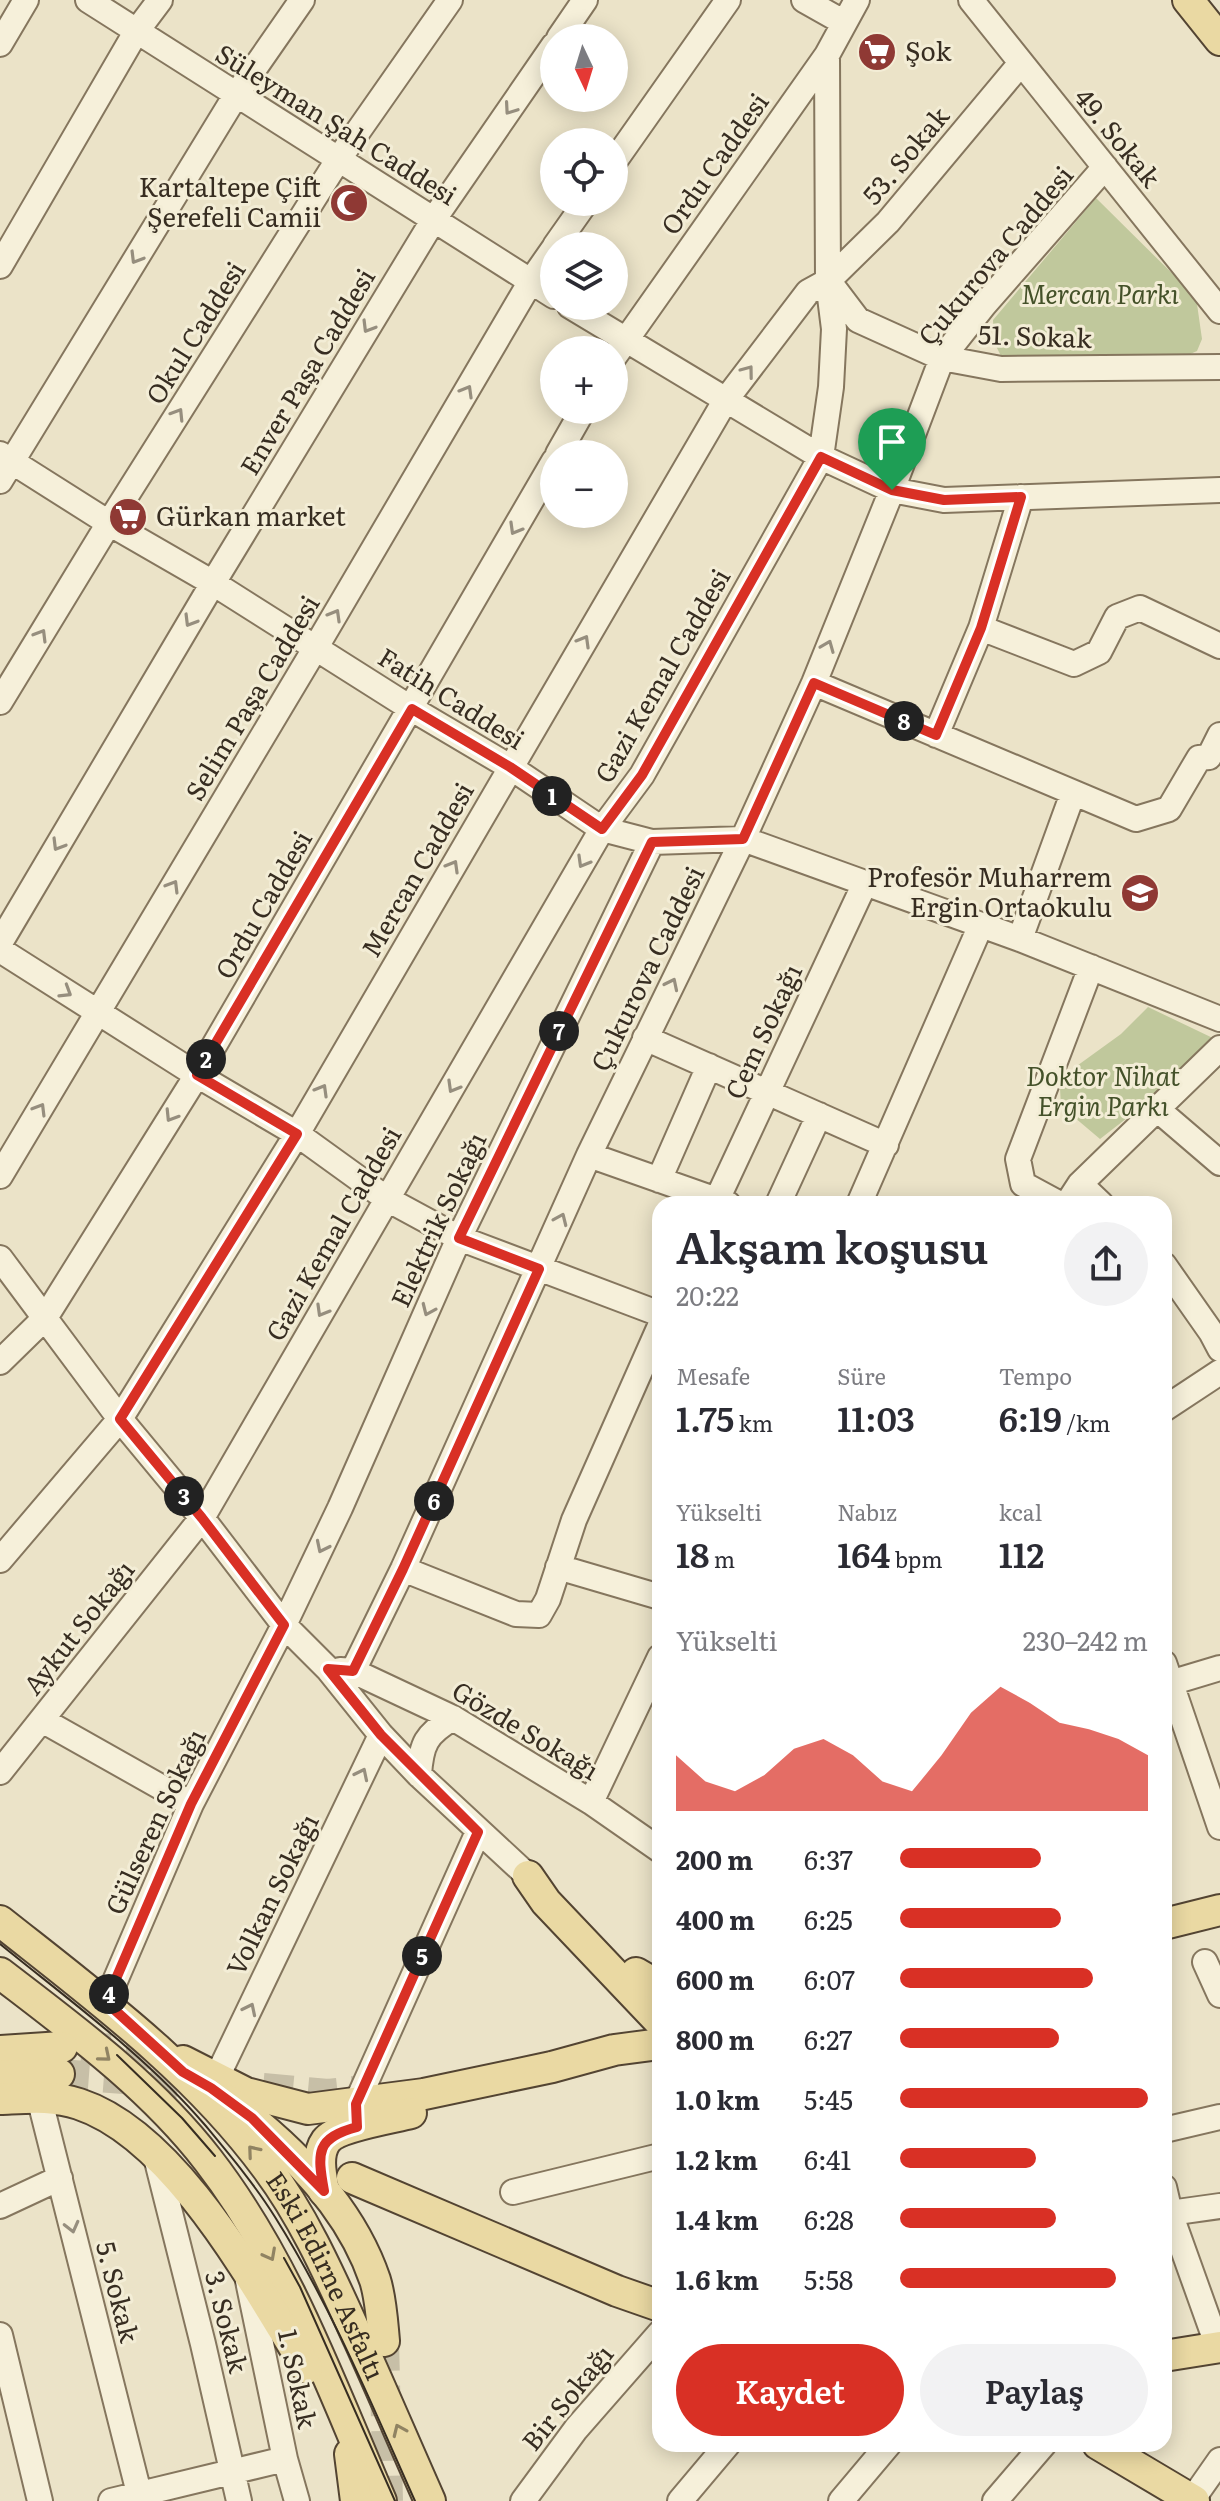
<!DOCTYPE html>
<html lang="tr">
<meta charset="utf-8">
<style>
:root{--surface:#fff;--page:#f2f2f3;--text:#2b2b33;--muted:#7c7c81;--accent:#d93025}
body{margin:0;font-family:Literata,serif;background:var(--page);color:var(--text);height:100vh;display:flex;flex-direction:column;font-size:30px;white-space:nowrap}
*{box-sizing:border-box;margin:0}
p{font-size:26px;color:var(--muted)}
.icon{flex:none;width:44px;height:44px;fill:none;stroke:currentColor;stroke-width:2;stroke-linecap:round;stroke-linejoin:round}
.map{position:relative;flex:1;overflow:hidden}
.side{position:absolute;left:652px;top:1196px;width:520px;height:1256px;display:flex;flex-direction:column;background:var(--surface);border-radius:24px;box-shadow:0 4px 20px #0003}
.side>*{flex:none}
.needle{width:52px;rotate:176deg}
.tools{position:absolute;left:540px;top:24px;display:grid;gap:16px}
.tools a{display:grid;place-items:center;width:88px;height:88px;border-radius:50%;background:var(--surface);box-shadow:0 4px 20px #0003;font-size:40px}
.pin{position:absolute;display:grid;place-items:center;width:68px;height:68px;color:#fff;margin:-82px -34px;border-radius:50% 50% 50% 0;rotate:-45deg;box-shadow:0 0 8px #0007}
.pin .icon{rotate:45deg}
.km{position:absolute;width:40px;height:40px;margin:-20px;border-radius:50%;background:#222;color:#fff;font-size:22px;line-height:40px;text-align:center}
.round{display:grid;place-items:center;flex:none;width:84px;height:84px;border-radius:42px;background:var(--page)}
.overview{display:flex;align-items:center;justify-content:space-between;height:136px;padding:0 24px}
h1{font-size:44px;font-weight:600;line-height:60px}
.stats{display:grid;grid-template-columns:repeat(3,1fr);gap:12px;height:136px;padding:8px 24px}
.stats div{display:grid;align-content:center}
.stats b{font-size:34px;font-weight:600}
.stats small{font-size:22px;font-weight:400}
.stats p{font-size:22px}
.chart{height:224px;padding:16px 24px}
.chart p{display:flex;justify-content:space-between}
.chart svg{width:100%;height:144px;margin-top:8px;fill:var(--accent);opacity:.7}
.action{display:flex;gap:16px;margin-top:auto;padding:16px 24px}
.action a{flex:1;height:92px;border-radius:48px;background:var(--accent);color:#fff;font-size:32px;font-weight:600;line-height:92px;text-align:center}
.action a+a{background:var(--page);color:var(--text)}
ul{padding:0 24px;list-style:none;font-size:26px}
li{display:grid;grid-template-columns:128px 96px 1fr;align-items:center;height:60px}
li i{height:20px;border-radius:10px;background:var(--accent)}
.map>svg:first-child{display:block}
.green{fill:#c0c89c}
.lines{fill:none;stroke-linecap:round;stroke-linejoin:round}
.major-tunnel{stroke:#c7bfa7;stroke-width:30;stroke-dasharray:30 15;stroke-linecap:butt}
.minor-casing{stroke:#85765e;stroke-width:28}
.major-casing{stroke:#534432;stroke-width:34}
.minor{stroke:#f6f0da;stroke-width:24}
.major{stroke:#ead9a3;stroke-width:30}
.tram{stroke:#372d21;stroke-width:2}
.oneway{stroke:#968e7e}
.oneway2{stroke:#908362}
.route-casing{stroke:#fff;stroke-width:16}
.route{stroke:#d93025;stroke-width:10}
.labels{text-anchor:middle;stroke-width:6;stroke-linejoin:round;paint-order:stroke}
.poi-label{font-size:26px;fill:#372d21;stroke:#f3edd6;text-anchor:start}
.street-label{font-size:26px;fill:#372d21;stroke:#f3edd6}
.park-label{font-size:26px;font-style:italic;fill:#445129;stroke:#f3edd6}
</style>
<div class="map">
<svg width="1220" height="2501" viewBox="0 0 1220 2501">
<rect width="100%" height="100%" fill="#ebe3c8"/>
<!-- green -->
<path class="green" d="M1096 198 1196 297 1202 339 1197 351 1181 358 1004 362 994 342 993 320Z
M1148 1007 1217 1040 1145 1104 1100 1139 1061 1106 1060 1088 1074 1068 1121 1034Z"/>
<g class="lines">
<!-- major-tunnel -->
<path class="major-tunnel" d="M81 2048 133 2049 172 2061
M59 2074 124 2079 217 2094
M263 2088 328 2094 355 2091
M384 2341 388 2501"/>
<!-- minor casing -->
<g class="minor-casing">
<path id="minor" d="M88 0 554 296
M804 0 843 22
M971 0 1220 311
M559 38 585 0
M0 44 26 0
M614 162 728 0
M555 246 586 202
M0 266 136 32 160 0
M830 283 858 320 942 358 1001 369 1220 367
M570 306 821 457 892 490 944 500 1220 490
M614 357 827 55 857 0
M0 454 109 523 213 583 412 709 510 767 602 829 652 842 743 839 1020 939 1220 1019
M558 454 583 410
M0 481 236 95 302 0
M981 628 1074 664 1099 652 1117 617 1140 608 1220 646
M814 683 1136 819 1169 809 1199 758 1209 757
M0 702 109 523 338 160 450 0
M936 735 981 628 1021 497
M1209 757 1220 735
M1020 939 1073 793
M0 943 213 583 434 219 554 45
M0 950 197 1075 297 1134 387 1199 459 1238 660 1314
M645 1038 886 1145
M1157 1109 1220 1163
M589 1155 728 1204
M0 1176 316 647 531 281 554 248
M659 1180 709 1066
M1080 1184 1101 1204
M715 1204 865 883
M778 1204 819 1115
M859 1204 980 927
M1060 1204 1023 1184 1018 1159 1091 967
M1067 1204 1080 1184 1220 1048
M0 1258 120 1419 202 1518 284 1625 328 1669 381 1735 419 1775 528 1876
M1164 1265 1211 1332 1220 1349
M0 1362 45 1318 197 1075 554 461
M1164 1409 1220 1372
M0 1560 120 1419 297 1134 725 401 808 292 828 281 888 222 1021 63
M558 1567 660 1597
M403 1569 516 1614 539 1615 548 1599 574 1520 660 1326
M1164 1663 1220 1827
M340 1670 353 1671 453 1718 591 1802 660 1850
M353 1671 403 1569 589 1155 743 839 814 683 892 490 942 358 984 305 1105 167
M1170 1683 1220 1668
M42 1720 191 1804
M0 1772 202 1518 602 829 642 775 821 457 831 387 834 329 828 281 827 55
M419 1775C421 1744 426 1734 453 1718
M591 1802 660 1657
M1205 1962 1220 1995
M106 2002 191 1804 284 1625 340 1508 459 1238 652 842
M216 2079 381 1735
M39 2097 141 2501
M356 2104 478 1832
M1164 2130 1220 2117
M156 2157 203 2344 239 2501
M1164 2187 1170 2213 1218 2347
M513 2192 660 2156
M0 2206 60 2178
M1170 2213 1220 2206
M248 2281 285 2459 297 2501
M0 2335 40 2501
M1192 2500 1220 2460
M111 2501 285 2459
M523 2501 576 2429 660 2333
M680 2501 728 2444
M841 2501 889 2444
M995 2501 1044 2444"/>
</g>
<!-- major casing -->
<g class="major-casing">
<g id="major">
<path d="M1188 0 1220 40"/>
<path d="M528 1876 546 1902 660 2022"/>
<path id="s1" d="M0 1921C96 1997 194 2069 267 2168 306 2220 332 2281 359 2340 383 2393 406 2447 430 2501"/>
<path d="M1164 1924 1220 1910"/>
<path d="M0 1973C73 2029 151 2086 208 2160 287 2262 330 2384 381 2501"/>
<path d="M636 1973 660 1987"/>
<path d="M0 2051 62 2047"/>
<path d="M183 2061 246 2093 308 2109 424 2094 552 2067 614 2050 660 2044"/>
<path d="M0 2076 59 2074"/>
<path d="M0 2099C26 2098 53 2095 79 2104 176 2136 255 2285 307 2368"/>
<path d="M227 2100C288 2145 350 2206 375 2280 381 2299 382 2320 384 2341"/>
<path d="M352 2178 617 2291 660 2306"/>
<path d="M324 2191C321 2175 316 2155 326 2141 337 2126 392 2118 411 2113"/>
<path d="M1164 2356 1220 2347"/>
<path d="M1098 2444 1194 2501"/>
<path d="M350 2454 356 2501"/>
</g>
</g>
<!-- minor -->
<use href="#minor" class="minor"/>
<!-- major -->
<use href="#major" class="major"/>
<!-- tram -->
<path class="tram" d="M0 1944C70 2001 146 2056 205 2125 229 2154 255 2185 275 2217 331 2306 372 2405 415 2501
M117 2055 182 2118 215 2156
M284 2258 300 2287 395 2501"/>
</g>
<!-- one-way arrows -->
<defs><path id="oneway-chevron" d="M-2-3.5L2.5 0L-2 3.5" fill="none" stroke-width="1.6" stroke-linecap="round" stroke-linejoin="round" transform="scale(2)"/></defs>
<g class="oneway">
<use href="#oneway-chevron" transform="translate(510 109) rotate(125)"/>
<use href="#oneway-chevron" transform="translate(136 258) rotate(121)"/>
<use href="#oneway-chevron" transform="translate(368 327) rotate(121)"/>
<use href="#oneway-chevron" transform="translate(748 371) rotate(-53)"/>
<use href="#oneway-chevron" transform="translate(467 391) rotate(-60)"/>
<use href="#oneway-chevron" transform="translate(178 414) rotate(-58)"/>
<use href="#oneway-chevron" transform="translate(515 529) rotate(120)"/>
<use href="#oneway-chevron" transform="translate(335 615) rotate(-60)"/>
<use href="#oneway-chevron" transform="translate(190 621) rotate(121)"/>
<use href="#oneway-chevron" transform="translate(41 635) rotate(-59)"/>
<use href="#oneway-chevron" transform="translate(584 641) rotate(-60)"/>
<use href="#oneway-chevron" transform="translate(828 646) rotate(-68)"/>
<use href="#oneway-chevron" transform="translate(58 845) rotate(121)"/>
<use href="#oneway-chevron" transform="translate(583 862) rotate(120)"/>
<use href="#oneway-chevron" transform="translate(453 866) rotate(-60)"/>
<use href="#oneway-chevron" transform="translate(173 886) rotate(-59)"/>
<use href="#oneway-chevron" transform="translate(672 984) rotate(-64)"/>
<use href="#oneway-chevron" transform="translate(66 992) rotate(32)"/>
<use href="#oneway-chevron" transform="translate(453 1087) rotate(120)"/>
<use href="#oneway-chevron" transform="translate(322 1090) rotate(-60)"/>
<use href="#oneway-chevron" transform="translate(40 1109) rotate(-59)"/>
<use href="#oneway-chevron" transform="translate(171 1116) rotate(122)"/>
<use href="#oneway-chevron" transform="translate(561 1219) rotate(-66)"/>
<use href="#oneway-chevron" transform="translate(428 1310) rotate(114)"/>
<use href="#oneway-chevron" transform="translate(322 1311) rotate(120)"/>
<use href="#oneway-chevron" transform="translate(322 1547) rotate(116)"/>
<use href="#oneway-chevron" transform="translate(362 1774) rotate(-64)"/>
<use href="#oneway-chevron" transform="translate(250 2009) rotate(-64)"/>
<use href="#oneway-chevron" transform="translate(72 2227) rotate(76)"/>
</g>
<g class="oneway2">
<use href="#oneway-chevron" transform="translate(105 2056) rotate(40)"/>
<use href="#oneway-chevron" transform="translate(253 2151) rotate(-130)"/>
<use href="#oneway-chevron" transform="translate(270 2255) rotate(62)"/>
<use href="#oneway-chevron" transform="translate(399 2430) rotate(-114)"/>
</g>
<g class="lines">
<!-- route casing -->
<g class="route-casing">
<path id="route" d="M821 457 892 490 944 500 1021 497 981 628 936 735 814 683 743 839 652 842 459 1238 539 1269 403 1569 353 1671 328 1669 381 1735 478 1832 356 2104 357 2127C316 2138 317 2152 324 2191L252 2118 211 2088 183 2072 106 2002 191 1804 284 1625 202 1518 120 1419 297 1134 197 1075 412 709 510 767 602 829 642 775Z"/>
</g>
<!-- route -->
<use href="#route" class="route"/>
</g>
<!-- icons -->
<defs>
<g id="supermarket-disc" transform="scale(2)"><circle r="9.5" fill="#8f3934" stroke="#f3edd6"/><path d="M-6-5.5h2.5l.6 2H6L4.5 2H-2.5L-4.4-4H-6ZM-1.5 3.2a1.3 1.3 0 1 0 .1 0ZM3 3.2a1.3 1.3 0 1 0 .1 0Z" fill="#fff"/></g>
<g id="mosque-disc" transform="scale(2)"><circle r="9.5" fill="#8f3934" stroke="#f3edd6"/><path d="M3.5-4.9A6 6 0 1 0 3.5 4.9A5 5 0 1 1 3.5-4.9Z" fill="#fff"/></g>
<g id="school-disc" transform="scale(2)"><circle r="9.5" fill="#8f3934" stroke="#f3edd6"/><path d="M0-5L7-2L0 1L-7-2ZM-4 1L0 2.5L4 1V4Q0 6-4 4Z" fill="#fff"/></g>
</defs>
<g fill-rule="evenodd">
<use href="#supermarket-disc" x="877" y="52"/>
<use href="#mosque-disc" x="349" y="203"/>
<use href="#supermarket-disc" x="128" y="517"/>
<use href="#school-disc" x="1140" y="893"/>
</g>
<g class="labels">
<!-- poi labels -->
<g class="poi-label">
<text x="905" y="61">Şok</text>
<text x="321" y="197" text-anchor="end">Kartaltepe Çift<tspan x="321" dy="30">Şerefeli Camii</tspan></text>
<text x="156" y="526">Gürkan market</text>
<text x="1112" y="887" text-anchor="end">Profesör Muharrem<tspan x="1112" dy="30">Ergin Ortaokulu</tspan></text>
</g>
<!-- street labels -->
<g class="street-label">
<text transform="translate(336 125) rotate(32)" y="9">Süleyman Şah Caddesi</text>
<text transform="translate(1117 138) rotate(51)" y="9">49. Sokak</text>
<text transform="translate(906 156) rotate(-50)" y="9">53. Sokak</text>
<text transform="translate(715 164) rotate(-55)" y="9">Ordu Caddesi</text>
<text transform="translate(996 256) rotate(-50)" y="9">Çukurova Caddesi</text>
<text transform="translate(196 333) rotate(-58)" y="9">Okul Caddesi</text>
<text transform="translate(1035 337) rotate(2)" y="9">51. Sokak</text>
<text transform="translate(308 372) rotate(-59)" y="9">Enver Paşa Caddesi</text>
<text transform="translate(663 676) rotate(-60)" y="9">Gazi Kemal Caddesi</text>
<text transform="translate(253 698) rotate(-59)" y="9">Selim Paşa Caddesi</text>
<text transform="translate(451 699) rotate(32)" y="9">Fatih Caddesi</text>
<text transform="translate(418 870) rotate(-60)" y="9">Mercan Caddesi</text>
<text transform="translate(264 905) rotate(-60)" y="9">Ordu Caddesi</text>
<text transform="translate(648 969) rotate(-64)" y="9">Çukurova Caddesi</text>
<text transform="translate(764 1032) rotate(-65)" y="9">Cem Sokağı</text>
<text transform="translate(439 1220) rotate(-65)" y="9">Elektrik Sokağı</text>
<text transform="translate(334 1234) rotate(-60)" y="9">Gazi Kemal Caddesi</text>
<text transform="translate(79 1628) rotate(-52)" y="9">Aykut Sokağı</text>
<text transform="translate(525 1731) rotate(31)" y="9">Gözde Sokağı</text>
<text transform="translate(156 1822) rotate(-65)" y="9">Gülseren Sokağı</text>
<text transform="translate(273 1895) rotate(-64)" y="9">Volkan Sokağı</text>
<text dy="9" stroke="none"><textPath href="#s1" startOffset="488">Eski Edirne Asfaltı</textPath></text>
<text transform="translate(117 2292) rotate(76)" y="9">5. Sokak</text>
<text transform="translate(226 2322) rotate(76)" y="9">3. Sokak</text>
<text transform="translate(297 2379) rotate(78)" y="9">1. Sokak</text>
<text transform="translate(568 2398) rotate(-51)" y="9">Bir Sokağı</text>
</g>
<!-- park labels -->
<g class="park-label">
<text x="1100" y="304">Mercan Parkı</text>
<text x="1103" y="1086">Doktor Nihat<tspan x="1103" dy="30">Ergin Parkı</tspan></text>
</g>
</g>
</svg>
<div class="tools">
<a><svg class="needle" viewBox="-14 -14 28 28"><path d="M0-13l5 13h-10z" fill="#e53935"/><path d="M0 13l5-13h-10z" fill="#7c7c81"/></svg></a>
<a><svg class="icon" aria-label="locate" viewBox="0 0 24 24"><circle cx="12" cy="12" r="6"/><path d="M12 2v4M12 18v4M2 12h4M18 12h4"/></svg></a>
<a><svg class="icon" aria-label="layers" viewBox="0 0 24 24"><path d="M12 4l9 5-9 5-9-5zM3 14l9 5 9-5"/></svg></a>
<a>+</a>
<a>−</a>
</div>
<div class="pin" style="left:892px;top:490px;background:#1e9e55"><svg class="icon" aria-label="arrive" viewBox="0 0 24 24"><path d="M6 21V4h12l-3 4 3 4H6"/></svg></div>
<b class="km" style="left:552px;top:796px">1</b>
<b class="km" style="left:206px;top:1059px">2</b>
<b class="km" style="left:184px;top:1496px">3</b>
<b class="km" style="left:109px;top:1994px">4</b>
<b class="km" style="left:422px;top:1956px">5</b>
<b class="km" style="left:434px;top:1501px">6</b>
<b class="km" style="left:559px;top:1031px">7</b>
<b class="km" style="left:904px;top:721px">8</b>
<section class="side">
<div class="overview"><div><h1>Akşam koşusu</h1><p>20:22</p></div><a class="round"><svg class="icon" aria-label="share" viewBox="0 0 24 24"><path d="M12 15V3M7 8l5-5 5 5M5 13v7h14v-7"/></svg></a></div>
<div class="stats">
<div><p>Mesafe</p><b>1.75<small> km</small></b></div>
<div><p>Süre</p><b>11:03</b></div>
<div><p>Tempo</p><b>6:19<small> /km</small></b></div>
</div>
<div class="stats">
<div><p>Yükselti</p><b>18<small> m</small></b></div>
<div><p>Nabız</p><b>164<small> bpm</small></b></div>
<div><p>kcal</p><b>112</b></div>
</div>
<div class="chart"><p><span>Yükselti</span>230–242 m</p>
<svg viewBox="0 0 160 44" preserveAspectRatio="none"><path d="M0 44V27L10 35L20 38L30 33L40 25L50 22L60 27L70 35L80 38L90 27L100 14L110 6L120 11L130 17L140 19L150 22L160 27V44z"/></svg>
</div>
<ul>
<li><b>200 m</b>6:37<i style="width:57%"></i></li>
<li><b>400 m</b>6:25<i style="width:65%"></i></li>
<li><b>600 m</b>6:07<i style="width:78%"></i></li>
<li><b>800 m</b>6:27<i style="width:64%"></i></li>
<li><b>1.0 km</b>5:45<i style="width:100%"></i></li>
<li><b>1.2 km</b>6:41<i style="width:55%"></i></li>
<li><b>1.4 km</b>6:28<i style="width:63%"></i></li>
<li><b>1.6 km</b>5:58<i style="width:87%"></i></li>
</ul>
<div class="action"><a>Kaydet</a><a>Paylaş</a></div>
</section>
</div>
